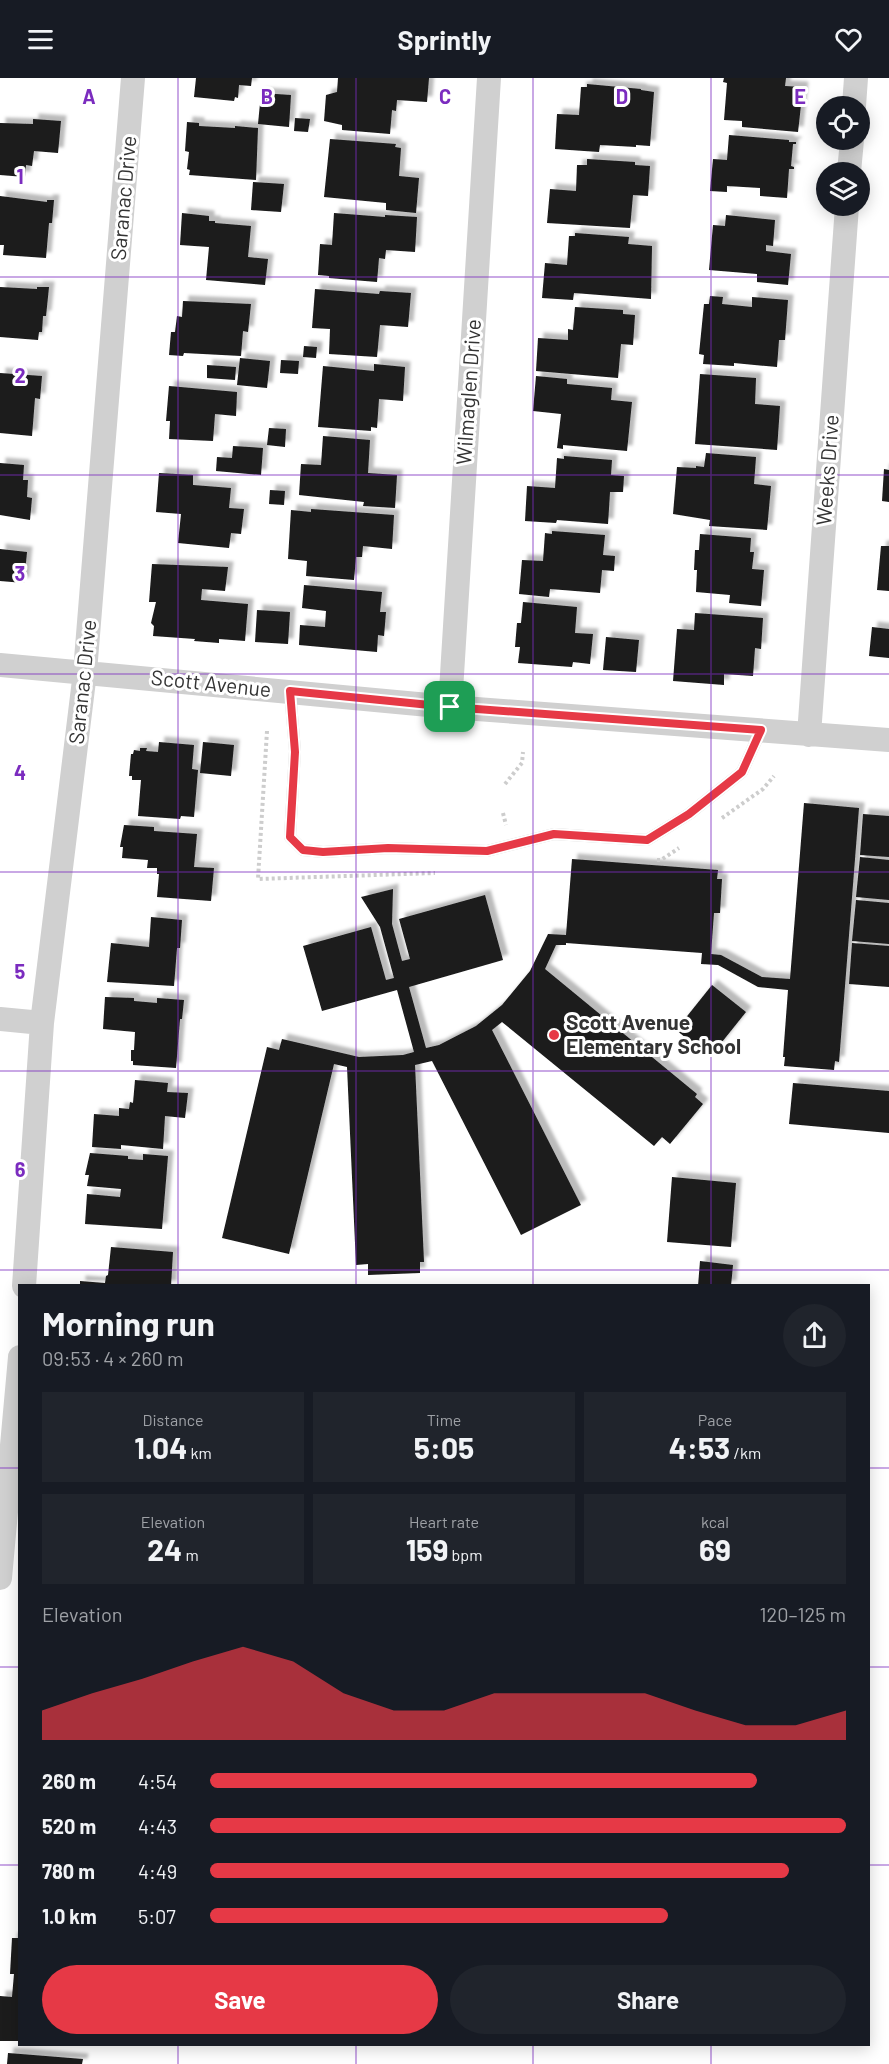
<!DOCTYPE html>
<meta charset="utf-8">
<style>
:root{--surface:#171b24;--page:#20242c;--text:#f1f3f6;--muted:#9ea1a6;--accent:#e63946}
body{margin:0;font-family:Barlow,sans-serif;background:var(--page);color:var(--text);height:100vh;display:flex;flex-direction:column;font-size:22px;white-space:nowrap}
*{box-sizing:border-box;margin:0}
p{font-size:20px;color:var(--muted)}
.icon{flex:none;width:33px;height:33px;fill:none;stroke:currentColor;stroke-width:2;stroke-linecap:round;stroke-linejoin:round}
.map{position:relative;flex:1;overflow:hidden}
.side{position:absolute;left:18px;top:1206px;width:852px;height:762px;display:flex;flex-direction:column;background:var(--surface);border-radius:0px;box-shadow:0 3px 15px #0003}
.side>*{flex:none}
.fabs{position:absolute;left:816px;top:18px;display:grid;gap:12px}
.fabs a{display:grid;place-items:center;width:54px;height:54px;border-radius:50%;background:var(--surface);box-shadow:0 3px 15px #0003;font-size:30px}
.pin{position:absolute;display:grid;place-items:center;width:51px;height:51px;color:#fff;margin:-26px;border-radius:12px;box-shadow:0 3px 9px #0006}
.round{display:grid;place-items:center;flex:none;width:63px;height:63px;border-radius:32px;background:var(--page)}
.headline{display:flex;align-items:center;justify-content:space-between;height:102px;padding:0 24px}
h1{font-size:33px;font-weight:700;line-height:45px}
.stats{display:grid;grid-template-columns:repeat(3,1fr);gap:9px;height:102px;padding:6px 24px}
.stats div{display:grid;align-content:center;border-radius:0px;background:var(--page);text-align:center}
.stats b{font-size:30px;font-weight:700}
.stats small{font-size:16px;font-weight:400}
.stats p{font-size:16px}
.chart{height:168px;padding:12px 24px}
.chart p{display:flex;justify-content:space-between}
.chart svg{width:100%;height:108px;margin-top:6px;fill:var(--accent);opacity:.7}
.action{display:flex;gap:12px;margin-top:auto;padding:12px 24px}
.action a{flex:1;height:69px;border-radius:36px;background:var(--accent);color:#fff;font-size:24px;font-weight:700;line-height:69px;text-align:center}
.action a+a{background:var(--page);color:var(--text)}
ul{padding:0 24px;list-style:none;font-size:20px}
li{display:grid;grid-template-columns:96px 72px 1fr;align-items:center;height:45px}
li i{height:15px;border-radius:8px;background:var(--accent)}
header{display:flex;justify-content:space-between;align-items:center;height:78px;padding:0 24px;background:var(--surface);font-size:27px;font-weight:700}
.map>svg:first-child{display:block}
.building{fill:#1a1a1a;filter:url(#shadow)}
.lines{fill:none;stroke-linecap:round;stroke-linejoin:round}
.path{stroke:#cdcdcd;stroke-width:4;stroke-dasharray:3 3;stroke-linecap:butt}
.lane{stroke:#d0d0d0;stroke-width:12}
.street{stroke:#d0d0d0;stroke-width:24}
.route-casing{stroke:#fff;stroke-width:12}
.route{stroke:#e63946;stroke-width:8}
.grid{fill:none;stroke:#7b2cbf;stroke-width:1.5;stroke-opacity:0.55}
.poi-dot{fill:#e63946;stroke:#fff;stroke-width:2}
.labels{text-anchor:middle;stroke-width:6;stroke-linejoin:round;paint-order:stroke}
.street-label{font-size:21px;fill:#333;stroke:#fff}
.poi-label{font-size:21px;font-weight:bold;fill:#333;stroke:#fff;text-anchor:start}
.grid-label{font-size:20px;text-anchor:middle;font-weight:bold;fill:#7b2cbf;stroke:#fff;stroke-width:6;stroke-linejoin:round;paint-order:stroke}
</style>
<header><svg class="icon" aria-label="menu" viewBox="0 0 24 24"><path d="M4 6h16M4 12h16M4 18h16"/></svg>Sprintly<svg class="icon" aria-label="heart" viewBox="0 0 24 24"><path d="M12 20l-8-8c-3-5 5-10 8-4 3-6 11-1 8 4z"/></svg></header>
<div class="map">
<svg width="889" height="1986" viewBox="0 0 889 1986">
<defs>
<filter id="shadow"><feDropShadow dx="5.5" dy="-5.5" stdDeviation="1.5" flood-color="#0004"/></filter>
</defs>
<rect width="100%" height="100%" fill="#fff"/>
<!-- building -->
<path class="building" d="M196 0H252L251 8 239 7 238 20 235 19 234 23 194 19Z
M338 0H429L427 24 397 22 396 33 392 32 390 56 342 52V47L324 43 326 17 337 14Z
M724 0H786L785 8 803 9 798 54 742 49V43L724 42 727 5 723 4Z
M587 6 641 11V12L654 14 650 68 636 67V69L600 67 599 74 555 71 557 36 579 37 581 9H587Z
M261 15 291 17 289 49 258 46Z
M295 40 310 41 308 54 294 53Z
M33 41 61 43 58 75 34 73 32 88 26 87 25 99 0 97V45L33 46Z
M187 44 199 45V48L235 50V48L258 50 256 102 189 97 190 92 187 91 189 74 185 73Z
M729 57 789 62V64H796V66H793L791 88 794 89V91H789L787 120 760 118V110L727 108V114L710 113 713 81 727 82Z
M330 61 396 66 395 69 401 70 399 98 419 100 416 135 386 132V125L324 119Z
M587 81 635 84V87L650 88 648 118 633 117 630 150 547 145 550 111 576 113 577 87H587Z
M253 104 284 106 281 134 251 132Z
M0 118 47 124V122H54L52 145H49L46 180 3 177 4 167H0Z
M182 135 209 138V143H215V145L251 148 248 179 268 181 265 207 206 202 209 169 180 167Z
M334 135 385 139V137L417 139 415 174 386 172 385 181 379 180 377 204 329 200V198L318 197 320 166 332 167Z
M726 137 775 142 773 168 766 167V173L791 176 788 207 757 204V196L709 192 713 147 725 148Z
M575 155 629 159 628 166 652 168 651 221 574 215 573 222 542 220 545 185 567 187 569 158H575Z
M0 209 37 211V209H49L46 238H43L42 254H39L38 262 0 259Z
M315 211 379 216 380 213 411 215 408 249 380 247 377 279 329 276 330 251 312 250Z
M710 218 723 219 722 226 752 229V219L788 222 785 262H779L777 289 734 285V288L703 286 704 277 699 276 704 226H709Z
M183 223 251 226 248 254 243 253 241 278 184 275 183 278 169 277 171 254H175L177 238 182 239Z
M575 229 623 232V236L635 237 633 267 621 266 618 300 536 293 538 260 568 262V251L573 252Z
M304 268 317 269 316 280 303 279Z
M240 280 270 283 267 310 237 307Z
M281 282 299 283 298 296 280 295Z
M374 286 405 289 403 323 379 321 377 350 371 349V353L318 349 323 288 374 293Z
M207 287 236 289 235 302 207 300Z
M0 295 42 298 40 321 35 320 32 358 0 355Z
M700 296 756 300 755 326 780 328 777 372 695 366Z
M536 298 567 301V306L612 310 611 322 632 324 627 373 563 367V371L557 370 561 336 533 333Z
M169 308 237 314 236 338 215 336 213 363 169 361 170 343H166Z
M269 350 286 351 285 369 267 367Z
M323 358 370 362 368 395 397 397 395 430 363 428 364 424 299 417 301 386 321 387Z
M233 368 263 370 261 397 216 393 217 379 232 380Z
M706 375 756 379 754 406 771 408 767 452 709 448 710 442 673 436 677 389 696 390V388L704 389Z
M564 378 612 382 611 397 624 398 623 414H610L608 446 557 442 556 445 525 443 527 408 555 410 557 380 564 381Z
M0 385 24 387 23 402H28L27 419 32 420 30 442 0 437Z
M884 391 889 392V424L882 423Z
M159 395 193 397V407L231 410 229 430 244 431 241 456 231 455 229 470 178 465 181 436 156 434Z
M270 412 285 413 284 427 269 426Z
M311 431 394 437 392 471 363 468 362 479H356L354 502 306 498 307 483 288 481 291 432 311 434Z
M552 453 605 457 603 477 615 478 614 493 602 492 600 515 550 511 549 519 519 516 522 482 543 483 545 455 552 456Z
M700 456 751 460 750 474H754L752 491 764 492 761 528 729 525 730 517 696 514 697 492H694L695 472H699Z
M881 468H889V513L877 512Z
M0 471 27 474 24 505 0 503Z
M152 486 228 489 225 513 202 511 201 522 248 526 245 563 219 561V565L194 563 195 561 153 558 154 548 151 545 156 524H149Z
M304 507 382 514 380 534H386L384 558 378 557 377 574 299 567 300 547 325 549 326 533 302 530Z
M523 524 577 529 575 555 593 556 590 586 573 584 572 589 518 585 520 569H515L517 545H521Z
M257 532 290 534 288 566 255 564Z
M695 535 763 540 761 571 755 570 753 598 724 596V607L673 603 677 551 694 552Z
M872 549 889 551V580L869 578Z
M606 559 639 562 636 594 603 592Z
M159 664 194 667 192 691 198 692 194 739 181 738 180 741 138 738 141 702H132V698H129L131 676H133L134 672 140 673V670H147L146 673 158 674Z
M203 664 234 667 231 698 200 695Z
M804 725 859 730 839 984 835 983 834 992 784 988 785 979H783L788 912 758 909 718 887 701 886 702 875 566 865V867H556L545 891 697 1016 695 1019 703 1026 670 1066 662 1059 654 1068 502 944 492 952 581 1127 521 1157 432 983 415 987 424 1184H420V1195L368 1197V1186L356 1187 347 989 334 986 289 1176 222 1160 267 969 279 972 282 961 359 979 403 977 414 974 397 912 322 933 303 868 371 849 386 902 394 900 380 849 361 819 393 811 392 846 402 883 410 881 399 841 485 817 503 882 409 909 426 970 439 967 476 948 502 927 530 893 548 856 566 857 572 781 718 792 717 801H722L720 835H714L711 876 721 877 762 899 790 901Z
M863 736 889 738V779L860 777Z
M124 747 154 749V753L197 756 194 789 214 790 211 823 157 819 159 796H157V790H147L148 782 122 780 123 769H120Z
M860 779 889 782V822L856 819Z
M856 822 889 825V866L852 863Z
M151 839 182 842 180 870H177L174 908 107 904 111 865 149 869Z
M852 865 889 868V909L849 906Z
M712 907 746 934 710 979 676 952Z
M105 919 134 920V923L157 925V920L184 922 182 941H180L176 990 133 987V983H131V972H134L135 954 103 951Z
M135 1002 168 1005 167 1014 188 1015 185 1040 165 1038 163 1071 121 1067V1071L92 1069 94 1036 119 1038V1030L129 1031 130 1024 133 1025Z
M793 1005 889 1013V1055L789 1046Z
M90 1075 128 1078V1081L143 1082V1076L168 1078 162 1151 85 1146 87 1116 120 1119 121 1111 87 1108 89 1097H85Z
M672 1099 736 1105 731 1169 667 1164Z
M111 1169 173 1174 171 1208H80V1203L105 1205 106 1198 108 1197Z
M700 1183 733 1187 731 1208H698Z
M12 1860H20V1963H0V1918L12 1919 14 1896H10Z
M8 1975 83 1981 82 1986H7Z"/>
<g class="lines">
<!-- path -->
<path class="path" d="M267 653 258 801 435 795
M505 706 522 685 523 674
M503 735 506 747
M722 740 763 711 774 698
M657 782H661L679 770"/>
<!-- lane -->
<path class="lane" d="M290 613 295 673 290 759 303 772 323 774 388 770 487 773 554 756 647 762 689 736 742 694 761 652"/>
<!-- street -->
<path class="street" d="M854 28 856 0
M849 94 852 62
M0 587 450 629 889 662
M450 629 489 0
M809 657 847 128
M0 941 42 945
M24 1208 42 945 85 594 133 0
M0 1500 20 1279"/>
</g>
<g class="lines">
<!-- route casing -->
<g class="route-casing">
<path id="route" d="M290 613 450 629 761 652 742 694 689 736 647 762 554 756 487 773 388 770 323 774 303 772 290 759 295 674Z"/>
</g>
<!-- route -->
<use href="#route" class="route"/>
</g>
<!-- grid -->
<path class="grid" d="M178 0V1208M356 0V1208M533 0V1208M711 0V1208M0 199H889M0 397H889M0 596H889M0 794H889M0 993H889M0 1192H889M0 1390H20M868 1390H889M0 1589H20M868 1589H889M0 1787H20M868 1787H889M178 1966V1986M356 1966V1986M533 1966V1986M711 1966V1986"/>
<!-- markers -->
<circle class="poi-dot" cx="554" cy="957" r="6"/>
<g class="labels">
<!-- street labels -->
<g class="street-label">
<text transform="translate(124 120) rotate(-85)" y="7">Saranac Drive</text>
<text transform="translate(469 314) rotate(-86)" y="7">Wilmaglen Drive</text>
<text transform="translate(828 392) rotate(-86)" y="7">Weeks Drive</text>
<text transform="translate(83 604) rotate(-84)" y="7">Saranac Drive</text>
<text transform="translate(211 606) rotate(6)" y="7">Scott Avenue</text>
</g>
<!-- poi labels -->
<g class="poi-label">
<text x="566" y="952">Scott Avenue<tspan x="566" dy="24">Elementary School</tspan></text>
</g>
</g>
<g class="grid-label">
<text x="89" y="26">A</text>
<text x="267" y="26">B</text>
<text x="445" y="26">C</text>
<text x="622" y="26">D</text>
<text x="800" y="26">E</text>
<text x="20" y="106">1</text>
<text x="20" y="305">2</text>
<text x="20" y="503">3</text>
<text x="20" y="702">4</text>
<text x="20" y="901">5</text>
<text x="20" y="1099">6</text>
</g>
</svg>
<div class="fabs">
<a><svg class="icon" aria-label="locate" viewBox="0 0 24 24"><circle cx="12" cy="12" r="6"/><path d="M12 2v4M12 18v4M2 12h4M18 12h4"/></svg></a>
<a><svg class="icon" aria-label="layers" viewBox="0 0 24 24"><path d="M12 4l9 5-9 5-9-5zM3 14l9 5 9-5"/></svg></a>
</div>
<div class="pin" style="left:450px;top:629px;background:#1e9e55"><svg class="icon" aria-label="arrive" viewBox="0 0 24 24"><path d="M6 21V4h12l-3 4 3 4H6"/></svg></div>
<section class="side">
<div class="headline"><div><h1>Morning run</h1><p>09:53 · 4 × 260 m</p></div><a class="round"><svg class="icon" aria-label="share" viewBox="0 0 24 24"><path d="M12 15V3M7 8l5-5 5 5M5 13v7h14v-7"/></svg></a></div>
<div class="stats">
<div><p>Distance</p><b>1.04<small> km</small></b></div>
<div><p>Time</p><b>5:05</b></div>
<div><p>Pace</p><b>4:53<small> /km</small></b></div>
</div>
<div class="stats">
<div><p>Elevation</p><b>24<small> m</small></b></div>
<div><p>Heart rate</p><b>159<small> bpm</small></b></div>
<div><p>kcal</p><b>69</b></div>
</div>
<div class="chart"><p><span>Elevation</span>120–125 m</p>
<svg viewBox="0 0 160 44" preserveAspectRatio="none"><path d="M0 44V32L10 25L20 19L30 12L40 6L50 12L60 25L70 32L80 32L90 25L100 25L110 25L120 25L130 32L140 38L150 38L160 32V44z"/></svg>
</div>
<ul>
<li><b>260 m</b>4:54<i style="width:86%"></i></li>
<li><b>520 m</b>4:43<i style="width:100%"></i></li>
<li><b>780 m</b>4:49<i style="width:91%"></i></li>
<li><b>1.0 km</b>5:07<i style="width:72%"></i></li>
</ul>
<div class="action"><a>Save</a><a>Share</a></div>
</section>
</div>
